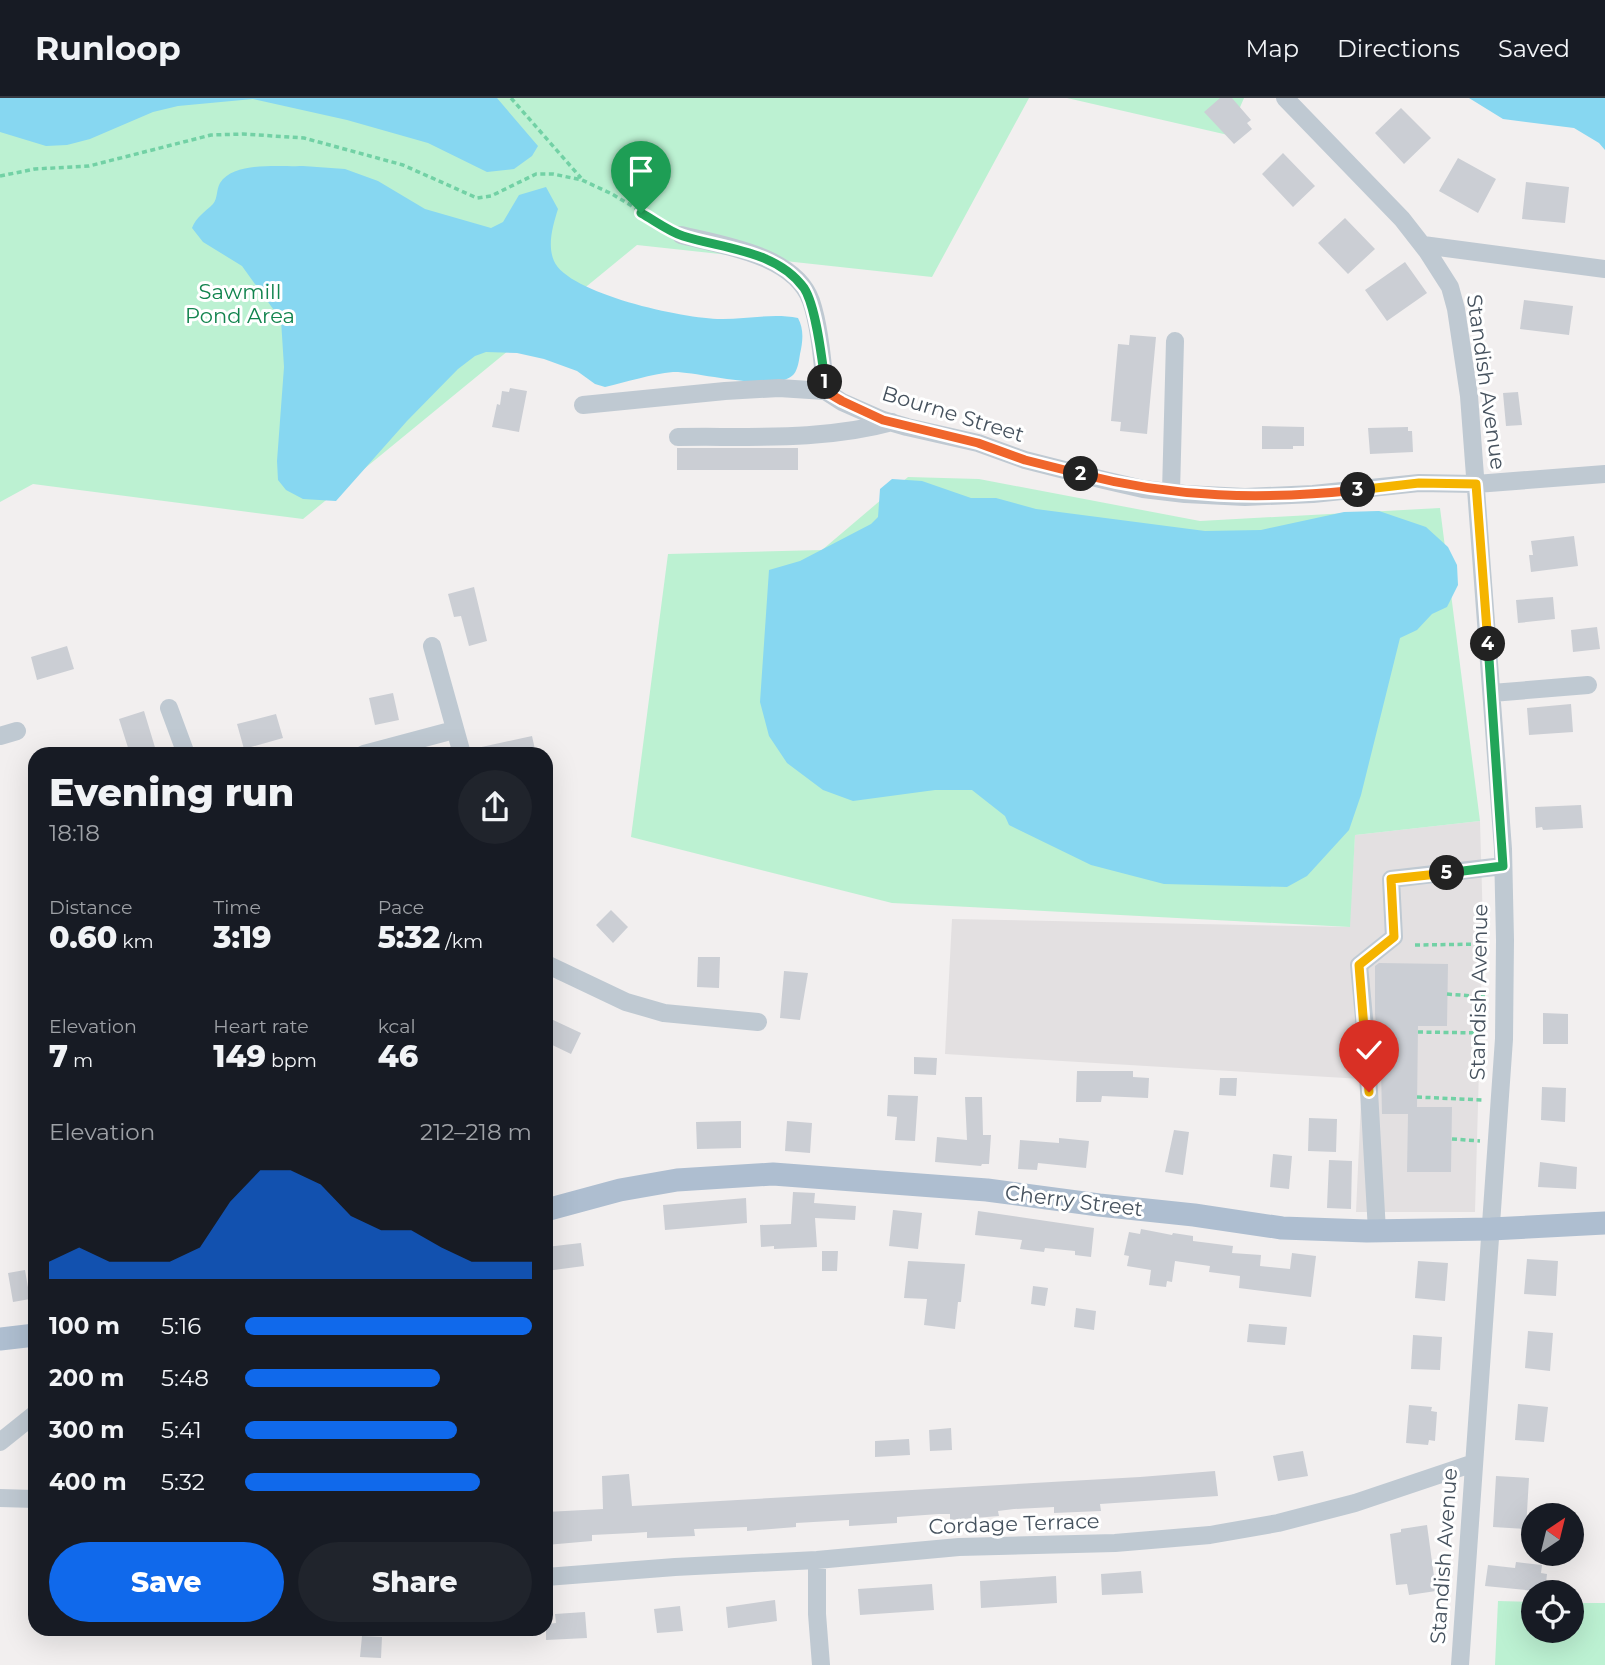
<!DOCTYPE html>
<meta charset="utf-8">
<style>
:root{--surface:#171b24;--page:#20242c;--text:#f1f3f6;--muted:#9ea1a6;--line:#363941;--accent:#1069eb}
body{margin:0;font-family:Montserrat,sans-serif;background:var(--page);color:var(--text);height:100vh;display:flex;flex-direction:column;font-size:26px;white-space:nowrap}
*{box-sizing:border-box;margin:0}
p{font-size:23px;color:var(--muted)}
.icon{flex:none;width:38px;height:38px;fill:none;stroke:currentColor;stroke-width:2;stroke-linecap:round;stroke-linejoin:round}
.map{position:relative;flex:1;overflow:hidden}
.drawer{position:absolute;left:28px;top:649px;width:525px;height:889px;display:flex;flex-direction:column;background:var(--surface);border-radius:21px;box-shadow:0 7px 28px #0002}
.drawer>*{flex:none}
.needle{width:46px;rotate:35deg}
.controls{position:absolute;left:1521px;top:1405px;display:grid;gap:14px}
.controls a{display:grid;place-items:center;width:63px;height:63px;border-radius:50%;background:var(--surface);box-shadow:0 7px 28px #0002;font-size:35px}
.pin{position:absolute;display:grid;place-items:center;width:60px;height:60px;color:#fff;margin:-72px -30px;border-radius:50% 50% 50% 0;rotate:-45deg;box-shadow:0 0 7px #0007}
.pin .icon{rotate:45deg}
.km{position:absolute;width:35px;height:35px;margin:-18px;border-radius:50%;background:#222;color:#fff;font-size:19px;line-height:35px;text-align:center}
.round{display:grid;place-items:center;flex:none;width:74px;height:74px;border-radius:37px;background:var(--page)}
.head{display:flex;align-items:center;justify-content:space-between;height:119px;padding:0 21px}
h1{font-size:38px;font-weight:800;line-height:52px}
.figures{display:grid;grid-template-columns:repeat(3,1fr);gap:10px;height:119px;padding:7px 21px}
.figures div{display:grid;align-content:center}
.figures b{font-size:30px;font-weight:800}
.figures small{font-size:19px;font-weight:400}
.figures p{font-size:19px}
.chart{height:196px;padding:14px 21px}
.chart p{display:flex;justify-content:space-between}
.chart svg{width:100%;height:126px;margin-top:7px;fill:var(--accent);opacity:.7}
.action{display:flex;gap:14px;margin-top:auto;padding:14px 21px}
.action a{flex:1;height:80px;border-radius:42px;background:var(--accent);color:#fff;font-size:28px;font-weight:800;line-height:80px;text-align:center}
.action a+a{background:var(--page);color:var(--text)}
ul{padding:0 21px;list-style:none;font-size:23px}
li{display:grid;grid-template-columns:112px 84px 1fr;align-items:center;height:52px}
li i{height:18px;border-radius:9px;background:var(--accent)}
header{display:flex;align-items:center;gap:42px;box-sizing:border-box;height:98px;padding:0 35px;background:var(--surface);border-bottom:2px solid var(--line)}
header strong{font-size:33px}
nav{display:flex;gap:38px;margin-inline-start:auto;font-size:24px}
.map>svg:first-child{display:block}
.education{fill:#e3e0e1}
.green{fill:#bcf1d2}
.water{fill:#87d7f1}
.building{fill:#cbced4}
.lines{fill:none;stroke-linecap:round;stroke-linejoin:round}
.path{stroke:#72d1a5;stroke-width:3.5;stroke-dasharray:5 3.5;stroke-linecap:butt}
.minor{stroke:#bfc9d2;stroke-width:18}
.major{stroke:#aebed0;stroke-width:23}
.split-1-casing{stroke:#fff;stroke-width:14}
.split-2-casing{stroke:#fff;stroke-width:14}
.split-3-casing{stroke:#fff;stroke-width:14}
.split-4-casing{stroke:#fff;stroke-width:14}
.split-5-casing{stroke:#fff;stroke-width:14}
.split-6-casing{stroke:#fff;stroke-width:14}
.split-1{stroke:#22a559;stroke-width:9}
.split-2{stroke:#f0652b;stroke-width:9}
.split-3{stroke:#f0652b;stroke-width:9}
.split-4{stroke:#f5b400;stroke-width:9}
.split-5{stroke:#22a559;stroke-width:9}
.split-6{stroke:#f5b400;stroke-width:9}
.labels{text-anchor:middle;stroke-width:6;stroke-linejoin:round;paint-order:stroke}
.park-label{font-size:21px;fill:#12844e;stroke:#fff}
.street-label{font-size:21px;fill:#46525e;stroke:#fff}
</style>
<header>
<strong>Runloop</strong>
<nav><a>Map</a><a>Directions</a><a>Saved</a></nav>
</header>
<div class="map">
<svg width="1605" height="1567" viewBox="0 0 1605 1567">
<rect width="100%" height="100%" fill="#f2efef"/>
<!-- education -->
<path class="education" d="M1480 723 1483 828 1475 1114H1356L1362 981 945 956 952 821 1349 829 1355 737Z"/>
<!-- green -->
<path class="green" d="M0 0H1029L932 179 637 147 303 421 33 386 0 404Z
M1067 0H1244L1228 37Z
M908 379 979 381 1200 423 1440 410 1480 723 1355 737 1350 829 892 805 631 739 668 456 822 452Z
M1498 1503 1533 1504V1533H1572V1505H1605V1567H1495Z"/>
<!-- water -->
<path class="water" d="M0 0H497L538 48 532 58 514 71 487 74 428 45 347 22 253 1 178 8 153 14 90 41 67 47 46 48 0 34Z
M1469 0H1605V52L1599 45 1574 30 1503 21Z
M303 68 345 71 378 83 425 111 491 130 503 124 519 97 546 89 558 111C553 127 547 147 554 163 568 196 688 222 723 221 748 221 773 215 798 220 804 231 803 243 800 256 799 262 798 271 794 276 778 296 696 273 673 274 651 276 627 284 605 289L595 286 577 273 544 261 517 255 486 254 475 258 458 271 407 323 336 403 303 401 286 392 278 382 277 363 284 269 281 222 242 168 203 144 192 130C196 119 205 114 213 106 218 100 216 92 220 85 234 63 280 69 303 68Z
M892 381 922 383 971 400H996L1036 411 1205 433 1261 432 1344 414 1379 413 1426 429 1448 449 1457 467 1458 487 1447 509 1432 516 1417 532 1400 540 1361 697 1349 732 1307 778 1287 789 1164 786 1091 767 1009 727 1005 718 972 692H935L853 703 823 692 787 665 769 638 760 604 769 472 800 463 871 426 878 419 880 391Z"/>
<!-- building -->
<path class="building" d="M1220 0H1232L1251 22 1247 25 1252 31 1234 46 1204 14Z
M1401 10 1431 40 1404 66 1375 35Z
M1283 55 1315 88 1293 109 1262 76Z
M1458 60 1496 81 1478 115 1439 93Z
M1526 84 1569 89 1565 125 1522 121Z
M1345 120 1375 151 1348 176 1318 145Z
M1405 164 1427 195 1387 223 1365 192Z
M1524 202 1573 208 1569 237 1520 231Z
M1130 237 1156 239 1147 336 1120 333 1121 324 1111 323 1118 246 1129 247Z
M510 290 527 293 519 334 492 329 497 306 500 307 502 293 509 294Z
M1518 294 1522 327 1506 328 1503 295Z
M1262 328 1304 329V348H1293V351H1262Z
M1408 329V333H1412L1413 354 1370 356 1368 330Z
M677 350H798V372H677Z
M1574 438 1578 468 1531 474 1529 457H1533L1531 443Z
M474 489 487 543 469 548 461 518 454 519 448 496Z
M1553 499 1555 521 1518 525 1516 502Z
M1597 529 1600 551 1573 554 1571 532Z
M67 548 74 571 37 582 31 559Z
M393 595 399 622 375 627 369 600Z
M1571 606 1573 634 1529 637 1527 610Z
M144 613 157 656H130L119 621Z
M276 616 283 640 244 651 237 626Z
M532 638 536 656H478L477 650Z
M1581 707 1583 730 1543 732 1542 729 1536 730 1535 709Z
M611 812 628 829 613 845 596 827Z
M698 859H720L719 890 697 889Z
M1379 865 1448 866 1447 928H1418L1417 1009H1452L1451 1074H1407L1408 1016H1382L1380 928H1376L1375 915V868Z
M784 873 808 875 800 922 780 920Z
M1543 915 1568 916V946H1543Z
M551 921 581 935 571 956 546 944V932Z
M914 959 937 960 936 977 914 976Z
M1077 973H1133V979L1149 980 1148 1000 1102 998 1101 1004H1076Z
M1220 980H1237L1236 998 1219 997Z
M1542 989 1566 990 1565 1024 1541 1022Z
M888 997 918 998 915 1043 895 1042 897 1019 887 1018Z
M965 999H982L983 1037H991L989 1066H982L981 1068 935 1064 937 1039 967 1042Z
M1309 1020 1337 1021 1336 1054 1308 1053Z
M741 1023V1050L697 1051 696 1024Z
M787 1023 812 1025 810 1055 785 1053Z
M1174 1032 1189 1034 1183 1077 1165 1074Z
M1059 1040 1089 1043 1086 1070 1038 1065 1037 1072 1018 1071 1020 1042 1059 1045Z
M1273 1056 1292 1058 1289 1091 1270 1089Z
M1329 1062 1352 1063 1351 1111 1327 1110Z
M1540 1064 1577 1069 1576 1091 1538 1089Z
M793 1094 815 1095 814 1105 856 1108 855 1122 815 1120 817 1149 774 1151V1148L761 1149 760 1127 791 1126Z
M746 1100 747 1125 665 1132 663 1107Z
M893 1112 922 1115 918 1151 889 1148Z
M978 1113 1094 1130 1091 1159 1075 1157V1153L1045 1150 1044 1154 1020 1151 1022 1142 975 1137Z
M1141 1131 1172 1137 1173 1135 1193 1138V1143L1233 1148 1232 1155 1261 1157 1260 1168 1290 1171 1292 1155 1316 1158 1311 1199 1239 1190 1240 1178 1209 1174 1210 1168 1175 1163 1172 1184 1167 1183 1166 1189 1149 1187 1151 1172 1127 1168 1129 1158 1124 1157 1129 1134 1140 1136Z
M581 1145 584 1168 546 1173V1149Z
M822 1153H838L837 1173H822Z
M1527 1161 1558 1163 1556 1198 1524 1196Z
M908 1163 965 1166 961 1204H958L955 1231 924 1227 927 1201 904 1200Z
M1418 1163 1448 1165 1445 1203 1415 1200Z
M25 1172 30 1201 13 1204 8 1175Z
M1033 1188 1048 1190 1045 1208 1031 1206Z
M1076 1210 1096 1213 1094 1232 1074 1229Z
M1249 1226 1287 1229 1285 1247 1247 1244Z
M1528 1233 1553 1235 1550 1273 1525 1270Z
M1413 1237 1442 1239 1440 1272 1411 1271Z
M1518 1306 1548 1309 1544 1344 1515 1342Z
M1409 1307 1432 1309 1431 1313 1437 1314 1435 1343 1429 1342 1428 1347 1406 1345Z
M951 1330 952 1352 930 1353 929 1332Z
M909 1341 910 1357 875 1359V1343Z
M1303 1353 1308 1378 1278 1383 1273 1358Z
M1215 1373 1218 1398 1100 1406 1101 1413 1054 1415V1409L1014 1411 998 1413 999 1418 950 1422V1416H939L897 1419V1425L849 1428V1422L796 1425V1429L747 1433V1429L694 1431 695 1438 647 1440V1434L633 1435 592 1437V1443L546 1447V1414L603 1411 602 1378 629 1376 632 1408 1140 1379Z
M1496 1378 1529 1380 1526 1431 1493 1429Z
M1427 1427 1436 1493 1409 1497 1407 1486 1396 1487 1390 1436 1401 1434V1431Z
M1516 1464 1542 1467 1541 1475 1547 1476 1545 1494 1485 1488 1488 1467 1515 1470Z
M1141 1473 1143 1495 1102 1497 1101 1476Z
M1056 1478 1057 1505 981 1510 980 1483Z
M932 1486 934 1512 860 1517 858 1491Z
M775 1502 777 1523 728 1530 726 1509Z
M680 1508 683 1533 657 1535 654 1511Z
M585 1514 587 1540 546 1542V1526L556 1525 555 1516Z
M362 1538 382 1539 381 1560 360 1559Z"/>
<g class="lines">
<!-- path -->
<path class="path" d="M511 0 581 80
M0 78 35 71 89 68 211 37 243 36 304 40 403 67 477 100 491 98 536 76H553L582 82 612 96 667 129
M1415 847 1485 846
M1447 896 1485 899
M1418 934 1485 935
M1417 999 1482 1002
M1452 1041 1480 1043"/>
<!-- minor -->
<path class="minor" d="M1285 0 1402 121 1427 153 1450 189 1456 211 1469 298 1503 751 1505 842 1504 941 1460 1567
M681 137C721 147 795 157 811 203 820 229 823 265 825 293
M1423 147 1605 171
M583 307 725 293 779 290 825 293 842 304 883 322 907 329 978 345 1025 362 1104 382 1143 391 1185 396 1245 399 1313 396 1419 385 1476 386 1605 376
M678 339C749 338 823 343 892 324
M1171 394 1175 243
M432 548 462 656
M1492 595 1588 587
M169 610 186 656
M0 638 17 633
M364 656 454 632
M546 866 626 904 664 915 758 924
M1377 1133 1366 941 1359 867 1394 839 1391 781 1503 768
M0 1344 35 1316
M0 1400 35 1401
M817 1462V1516L821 1567
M546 1479 675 1469 817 1462 959 1449 1115 1445 1210 1437 1278 1425 1355 1405 1474 1365"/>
<!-- major -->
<path class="major" d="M546 1112 620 1092 677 1082 773 1076 987 1092 1099 1107 1194 1117 1282 1130 1367 1133 1491 1131 1605 1125
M0 1241 35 1237"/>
</g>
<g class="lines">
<!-- split-1 casing -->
<g class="split-1-casing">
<path id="split-1" d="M641 115C654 122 668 133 683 138 724 151 776 152 804 190 816 208 822 261 825 284"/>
</g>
<!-- split-2 casing -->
<g class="split-2-casing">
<path id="split-2" d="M825 284V293L842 303 883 322 978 345 1025 362 1081 376"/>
</g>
<!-- split-3 casing -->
<g class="split-3-casing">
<path id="split-3" d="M1081 376C1174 400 1262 402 1358 392"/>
</g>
<!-- split-4 casing -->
<g class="split-4-casing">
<path id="split-4" d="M1358 392 1419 385 1476 386 1488 546"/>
</g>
<!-- split-5 casing -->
<g class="split-5-casing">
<path id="split-5" d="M1447 775 1503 768 1488 546"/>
</g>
<!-- split-6 casing -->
<g class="split-6-casing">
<path id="split-6" d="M1369 994 1359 867 1394 839 1391 781 1447 775"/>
</g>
<!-- split-1 -->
<use href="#split-1" class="split-1"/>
<!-- split-2 -->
<use href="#split-2" class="split-2"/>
<!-- split-3 -->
<use href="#split-3" class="split-3"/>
<!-- split-4 -->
<use href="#split-4" class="split-4"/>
<!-- split-5 -->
<use href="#split-5" class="split-5"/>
<!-- split-6 -->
<use href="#split-6" class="split-6"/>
</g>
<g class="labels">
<!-- park labels -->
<g class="park-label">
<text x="240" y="201">Sawmill<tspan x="240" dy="24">Pond Area</tspan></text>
</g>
<!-- street labels -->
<g class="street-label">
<text transform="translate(1486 284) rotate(82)" y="7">Standish Avenue</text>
<text transform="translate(953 316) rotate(17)" y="7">Bourne Street</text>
<text transform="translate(1479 894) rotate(-89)" y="7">Standish Avenue</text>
<text transform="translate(1074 1103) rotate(7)" y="7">Cherry Street</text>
<text transform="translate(1014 1426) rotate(-2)" y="7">Cordage Terrace</text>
<text transform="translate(1444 1458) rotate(-86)" y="7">Standish Avenue</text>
</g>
</g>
</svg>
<div class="controls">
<a><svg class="needle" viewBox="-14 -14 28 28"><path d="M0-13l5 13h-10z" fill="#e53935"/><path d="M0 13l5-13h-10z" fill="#9ea1a6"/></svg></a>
<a><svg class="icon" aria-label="locate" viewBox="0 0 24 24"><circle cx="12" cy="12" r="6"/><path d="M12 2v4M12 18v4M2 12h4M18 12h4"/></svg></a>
</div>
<div class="pin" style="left:641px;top:115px;background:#1e9e55"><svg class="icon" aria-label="arrive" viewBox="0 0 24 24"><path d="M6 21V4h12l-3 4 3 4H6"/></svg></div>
<div class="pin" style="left:1369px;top:994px;background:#d93025"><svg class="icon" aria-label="check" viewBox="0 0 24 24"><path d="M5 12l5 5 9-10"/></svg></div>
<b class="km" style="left:825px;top:284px">1</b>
<b class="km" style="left:1081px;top:376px">2</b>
<b class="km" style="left:1358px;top:392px">3</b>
<b class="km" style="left:1488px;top:546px">4</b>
<b class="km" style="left:1447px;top:775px">5</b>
<section class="drawer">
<div class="head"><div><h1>Evening run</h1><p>18:18</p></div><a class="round"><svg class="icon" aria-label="share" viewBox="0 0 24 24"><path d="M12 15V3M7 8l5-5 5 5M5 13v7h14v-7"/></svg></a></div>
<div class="figures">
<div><p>Distance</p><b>0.60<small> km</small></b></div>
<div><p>Time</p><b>3:19</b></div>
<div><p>Pace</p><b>5:32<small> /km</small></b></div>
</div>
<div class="figures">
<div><p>Elevation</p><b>7<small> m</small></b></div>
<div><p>Heart rate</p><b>149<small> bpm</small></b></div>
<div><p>kcal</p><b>46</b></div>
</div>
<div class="chart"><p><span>Elevation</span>212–218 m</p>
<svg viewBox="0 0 160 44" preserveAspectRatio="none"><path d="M0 44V38L10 33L20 38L30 38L40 38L50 33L60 17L70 6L80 6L90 11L100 22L110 27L120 27L130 33L140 38L150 38L160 38V44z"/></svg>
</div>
<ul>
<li><b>100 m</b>5:16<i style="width:100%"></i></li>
<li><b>200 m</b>5:48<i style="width:68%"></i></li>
<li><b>300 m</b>5:41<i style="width:74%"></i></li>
<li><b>400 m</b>5:32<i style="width:82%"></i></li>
</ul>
<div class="action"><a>Save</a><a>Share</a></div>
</section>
</div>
